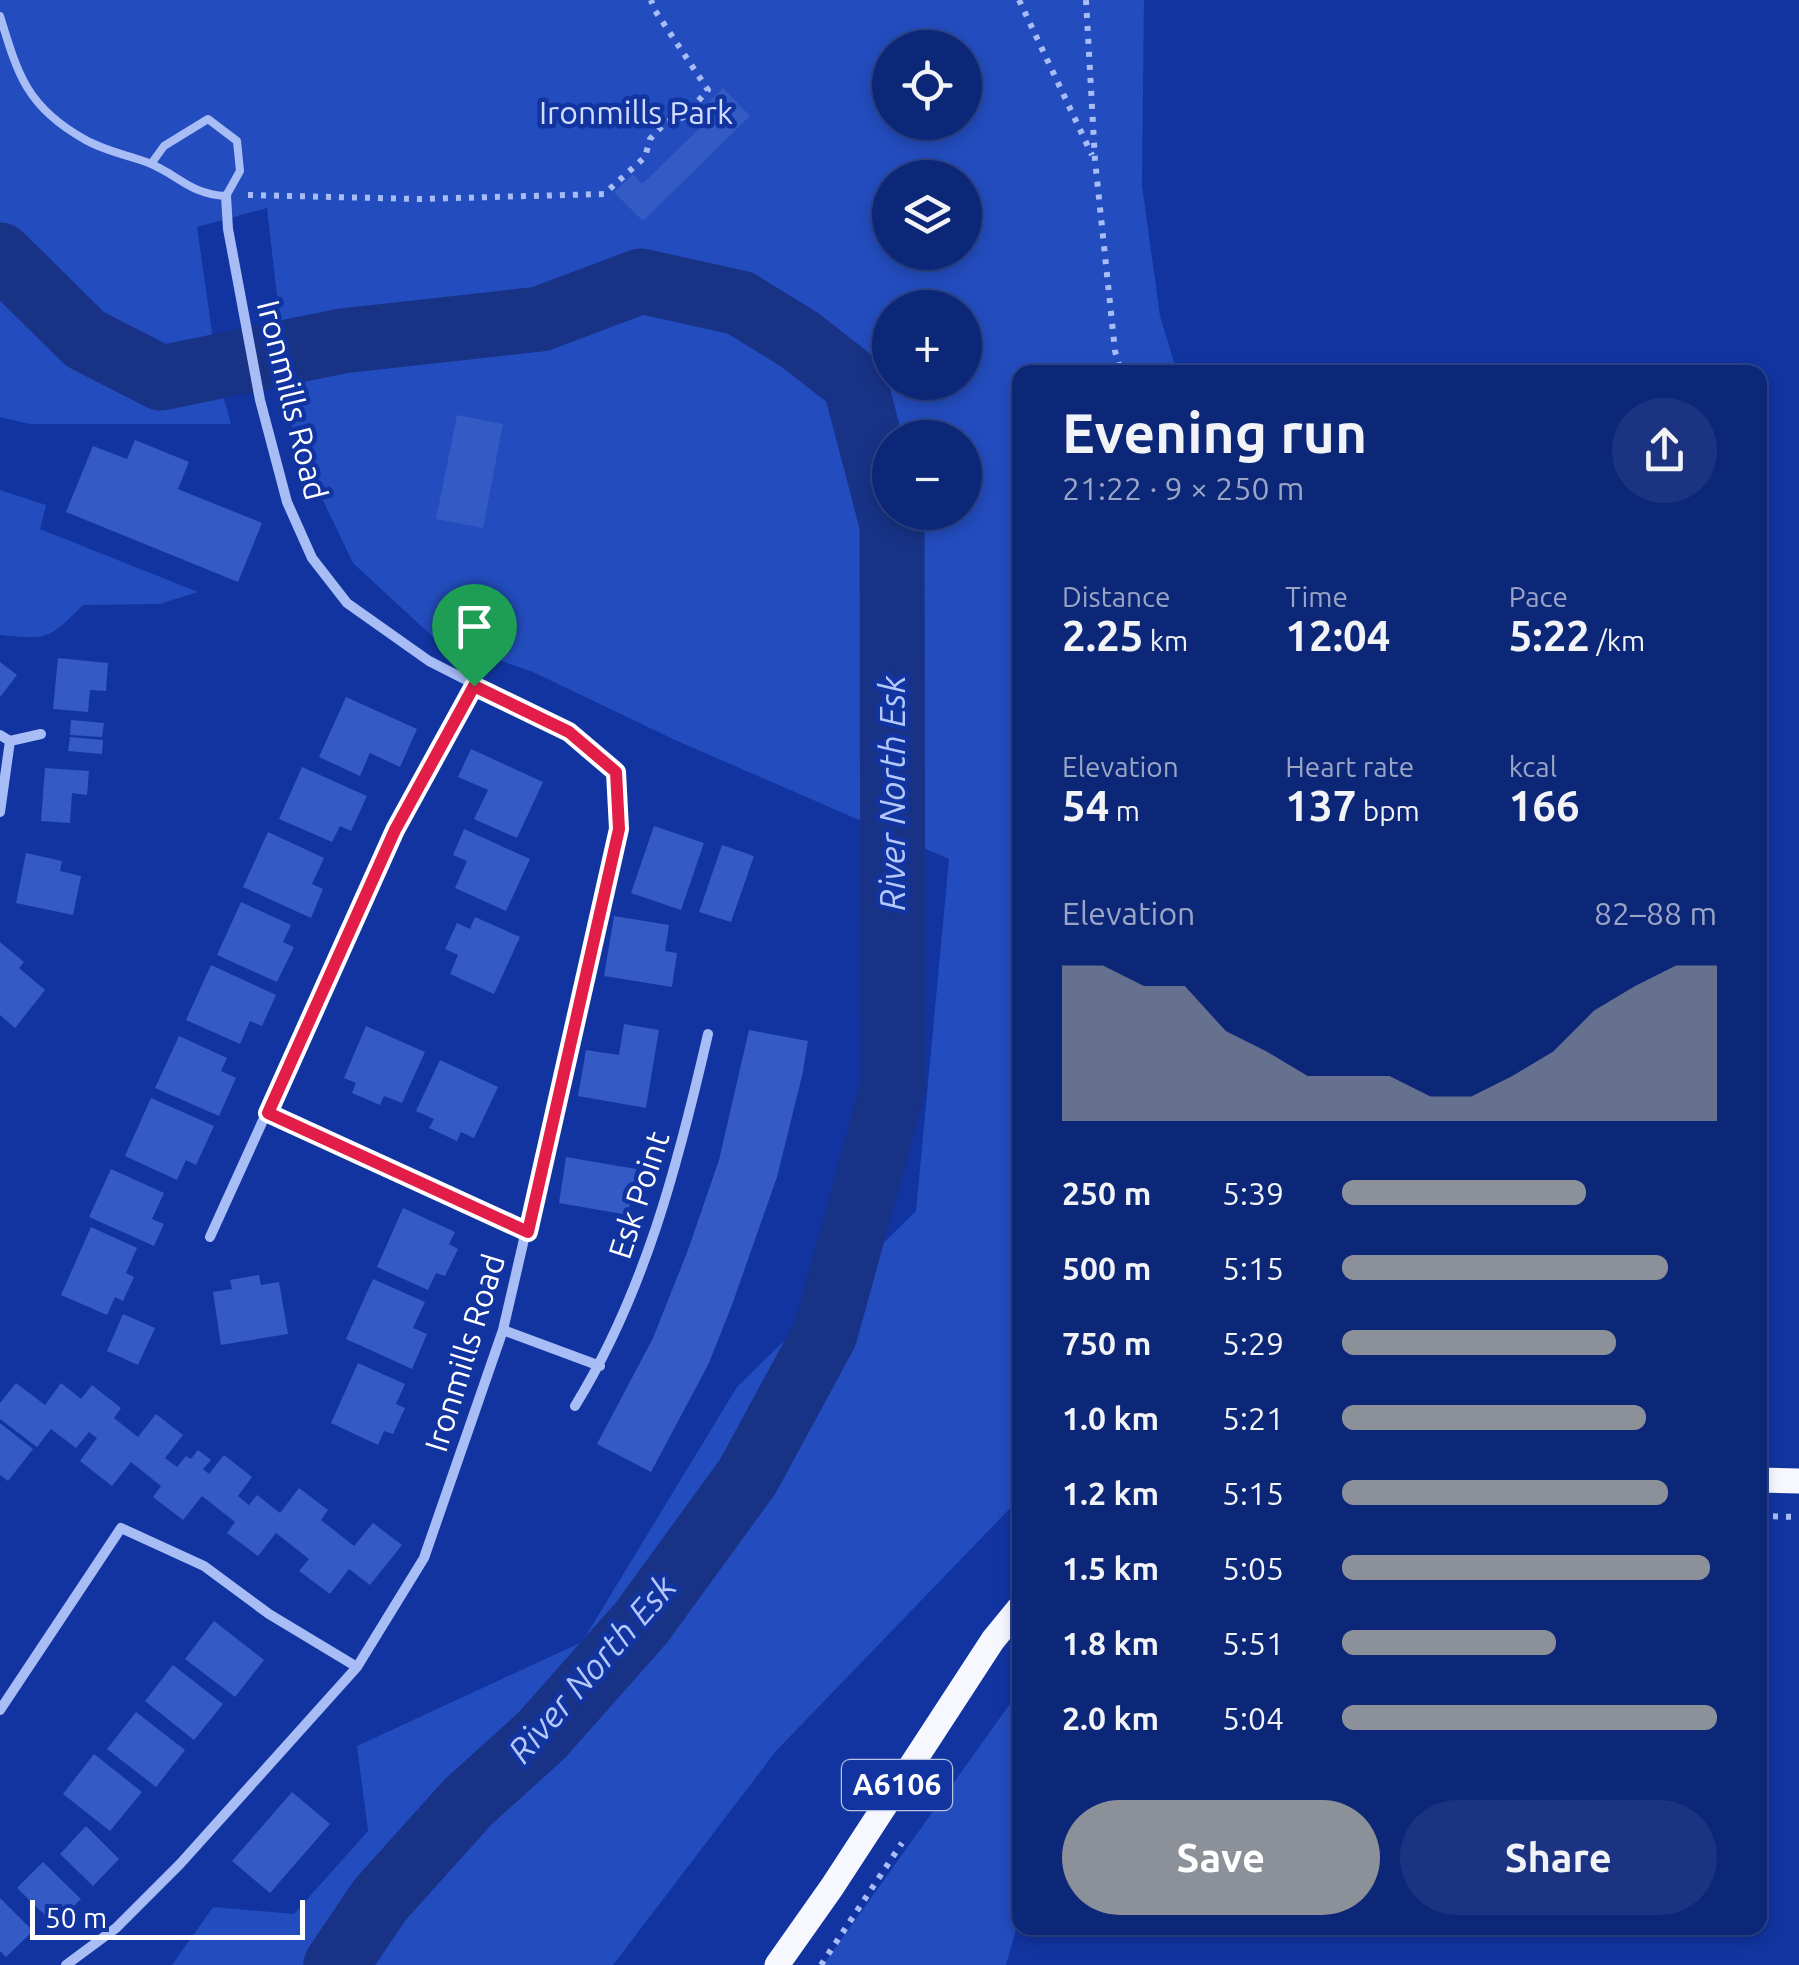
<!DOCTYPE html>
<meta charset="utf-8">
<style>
:root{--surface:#0d2778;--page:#1b3380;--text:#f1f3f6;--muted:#9aa5c6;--line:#2d448a;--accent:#8c9099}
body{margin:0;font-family:Ubuntu,sans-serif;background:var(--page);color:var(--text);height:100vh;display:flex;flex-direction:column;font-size:38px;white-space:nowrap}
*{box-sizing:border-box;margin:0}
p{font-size:32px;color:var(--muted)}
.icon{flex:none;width:55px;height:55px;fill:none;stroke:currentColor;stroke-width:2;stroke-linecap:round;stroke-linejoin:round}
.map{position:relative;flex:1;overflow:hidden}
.details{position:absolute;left:1012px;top:365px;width:755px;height:1570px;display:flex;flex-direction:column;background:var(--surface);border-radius:20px;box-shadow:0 5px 15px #0003,0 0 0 2px var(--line)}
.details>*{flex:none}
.tools{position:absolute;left:872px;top:30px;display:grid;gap:20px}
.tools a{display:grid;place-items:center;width:110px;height:110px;border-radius:50%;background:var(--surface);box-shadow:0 5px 15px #0003,0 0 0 2px var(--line);font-size:50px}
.scale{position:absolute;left:30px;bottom:25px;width:275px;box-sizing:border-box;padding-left:10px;border:5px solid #fff;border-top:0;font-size:28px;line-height:35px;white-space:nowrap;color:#fff;-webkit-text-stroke:8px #1134a0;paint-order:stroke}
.pin{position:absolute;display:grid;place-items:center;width:85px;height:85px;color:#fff;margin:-102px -42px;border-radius:50% 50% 50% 0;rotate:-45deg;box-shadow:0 0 10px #0007}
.pin .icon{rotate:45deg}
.round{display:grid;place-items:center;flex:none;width:105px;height:105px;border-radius:52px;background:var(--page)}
.head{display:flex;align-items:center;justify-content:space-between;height:170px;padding:0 50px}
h1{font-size:55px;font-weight:700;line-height:75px}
.metrics{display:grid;grid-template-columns:repeat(3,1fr);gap:15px;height:170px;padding:10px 50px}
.metrics div{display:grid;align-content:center}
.metrics b{font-size:42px;font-weight:700}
.metrics small{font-size:28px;font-weight:400}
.metrics p{font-size:28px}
.chart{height:280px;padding:20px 50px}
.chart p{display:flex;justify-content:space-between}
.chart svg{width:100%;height:180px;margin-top:10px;fill:var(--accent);opacity:.7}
.primary-button{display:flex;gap:20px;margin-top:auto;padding:20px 50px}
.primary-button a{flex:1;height:115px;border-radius:60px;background:var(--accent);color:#fff;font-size:40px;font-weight:700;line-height:115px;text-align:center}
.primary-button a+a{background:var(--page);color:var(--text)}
ul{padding:0 50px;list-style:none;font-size:32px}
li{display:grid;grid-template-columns:160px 120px 1fr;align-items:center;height:75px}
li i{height:25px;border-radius:12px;background:var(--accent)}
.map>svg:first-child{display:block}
.green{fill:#234cbe;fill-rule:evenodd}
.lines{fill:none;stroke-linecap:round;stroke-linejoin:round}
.river{stroke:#183286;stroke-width:65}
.building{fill:#345ac5}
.path{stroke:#a8bdf5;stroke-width:6;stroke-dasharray:5 8;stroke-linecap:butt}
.lane{stroke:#a8bdf5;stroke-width:8}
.street{stroke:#a8bdf5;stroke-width:10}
.primary{stroke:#f7f8ff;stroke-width:25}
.route-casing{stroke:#fff;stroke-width:20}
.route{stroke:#e11d48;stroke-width:12}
.labels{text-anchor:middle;stroke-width:9;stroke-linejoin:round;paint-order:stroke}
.shield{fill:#1134a0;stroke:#b8c2e2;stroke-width:2.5}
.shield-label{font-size:30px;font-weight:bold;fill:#fff}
.park-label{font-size:32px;fill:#d1ddfe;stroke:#1134a0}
.street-label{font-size:32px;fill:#fff;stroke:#1134a0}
.water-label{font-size:35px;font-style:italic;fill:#b5c8fb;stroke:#1134a0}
</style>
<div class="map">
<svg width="1799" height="1965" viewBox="0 0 1799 1965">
<rect width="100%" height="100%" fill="#1134a0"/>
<!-- green -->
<path class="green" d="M0 0H1144L1142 185 1160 316 1177 372H1020V1498L776 1751 613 1965H172L213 1907 294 1914 368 1831 357 1746 582 1642 737 1387 916 1211 949 859 675 740 533 672 433 637 353 563 293 438 267 208 197 227 219 381 231 424H30L0 417ZM890 48H965V122H890ZM890 178H965V252H890ZM890 308H965V382H890ZM890 438H965V512H890Z
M0 490 46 505 40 529 198 592 160 604 83 605C49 639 49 640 0 635Z
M1020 1690V1915L1006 1965H823Z"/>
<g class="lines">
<!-- river -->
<path class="river" d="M0 255 85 339 161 378 342 341 540 319 641 281 740 303 800 340 855 383 892 524 893 1087 825 1334 748 1476 642 1622 542 1735 468 1802 380 1900 336 1965"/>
</g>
<!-- building -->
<path class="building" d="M723 88 750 116 643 221 614 192 633 174 642 184 698 130 690 121Z
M457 415 503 424 483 528 436 519Z
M135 440 189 462 178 489 262 523 238 582 66 512 93 446 127 459Z
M58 658 108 663 106 691 90 690 88 712 53 709Z
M0 662 17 675 0 697Z
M346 697 417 729 400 767 370 753 360 776 319 757Z
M71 720 104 723 102 737 70 735Z
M70 737 103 740 102 754 68 751Z
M471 749 543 782 517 838 474 819 488 790 458 777Z
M302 767 367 796 351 831 340 826 332 842 279 819Z
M45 768 89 771 87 795 72 793 70 823 41 821Z
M654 826 704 843 681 910 631 893Z
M464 829 530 859 506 911 455 888 467 861 453 855Z
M268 832 324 858 312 884 323 889 311 918 243 887Z
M722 845 754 856 731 922 699 912Z
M26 853 62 861 60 871 81 876 73 915 16 903Z
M241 902 291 925 283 942 294 947 277 982 217 955Z
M614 916 669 925 665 951 677 953 672 987 604 976Z
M475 917 520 937 494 994 450 974 458 955 445 949 457 923 470 929Z
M0 942 24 962 19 968 45 990 15 1028 0 1015Z
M211 965 276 995 262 1026 250 1021 240 1044 186 1020Z
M624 1024 659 1030 646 1108 578 1096 586 1050 619 1055Z
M366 1026 425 1052 402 1103 384 1096 380 1105 352 1093 356 1083 344 1078Z
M749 1030 808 1041 802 1076 777 1177 733 1302 709 1363 651 1472 597 1444 653 1338 688 1250 719 1160Z
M179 1036 227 1058 221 1071 236 1078 219 1116 155 1088Z
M440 1060 498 1087 474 1138 461 1132 457 1141 429 1128 434 1119 416 1111Z
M151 1098 214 1126 196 1165 186 1160 177 1180 125 1156Z
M566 1157 636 1169 628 1215 559 1203Z
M111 1169 164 1193 152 1219 164 1224 154 1246 89 1217Z
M403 1208 455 1232 449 1244 458 1249 445 1276 436 1273 428 1290 377 1267Z
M91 1227 137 1248 126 1273 134 1277 123 1301 115 1297 107 1315 61 1295Z
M259 1275 261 1285 279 1282 288 1334 221 1345 213 1292 232 1289 230 1280Z
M373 1279 425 1302 413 1328 427 1334 412 1369 346 1339Z
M123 1314 155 1328 138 1365 107 1351Z
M358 1363 405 1384 396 1404 405 1408 393 1434 384 1431 378 1445 331 1423Z
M16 1383 45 1405 61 1383 81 1399 92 1385 121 1408 114 1418 138 1437 156 1414 183 1435 165 1458 177 1467 186 1456 191 1459 198 1450 211 1460 203 1469 209 1474 224 1455 252 1477 238 1496 249 1505 257 1495 280 1513 299 1488 328 1510 321 1520 354 1546 373 1523 402 1545 370 1585 349 1569 330 1594 299 1571 309 1559 276 1533 258 1556 227 1533 235 1522 202 1496 183 1520 153 1497 161 1486 131 1462 112 1486 80 1461 97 1438 89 1432 76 1448 51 1429 37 1447 0 1419V1403Z
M0 1423 33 1449 8 1481 0 1475Z
M214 1621 264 1660 235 1697 185 1659Z
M173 1665 223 1704 194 1740 145 1701Z
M136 1712 185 1750 156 1787 107 1749Z
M94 1754 142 1792 110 1831 63 1794Z
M292 1792 330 1824 270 1893 232 1861Z
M86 1826 119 1859 93 1886 60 1854Z
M43 1862 81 1899 55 1925 17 1888Z
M0 1898 33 1931 6 1957 0 1951Z"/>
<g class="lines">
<!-- path -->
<path class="path" d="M1019 0 1092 155
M1086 0 1095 160 1115 351 1121 372
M248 195 419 199 604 194 645 157 650 139 666 122 684 117 708 90 654 9 651 0
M405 812 464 705
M1760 1516 1799 1517
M821 1965 902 1843"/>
<!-- lane -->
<path class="lane" d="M0 16C18 75 27 107 84 139 104 151 128 155 149 163 180 176 190 194 226 196L240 171 237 141 208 119 164 146 151 164"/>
<!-- street -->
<path class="street" d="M0 735 10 741 41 734
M0 812 10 741
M268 1113 528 1232
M210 1237 395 830
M503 1330 600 1366
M575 1406C645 1292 678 1164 708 1034
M0 1710 121 1528 204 1566 269 1614 357 1667
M66 1965 116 1928 180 1864 357 1667 424 1558 503 1330 619 829 616 772 569 732 429 661 347 603 312 558 287 502 260 400 228 229 226 196"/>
<!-- primary -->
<path class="primary" d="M1760 1480 1799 1481
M777 1965 832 1887 993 1640 1020 1607"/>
</g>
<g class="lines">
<!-- route casing -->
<g class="route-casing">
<path id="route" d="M474 686 569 732 616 772 619 829 528 1232 268 1113 395 830Z"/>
</g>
<!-- route -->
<use href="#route" class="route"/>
</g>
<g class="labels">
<!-- shield labels -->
<rect class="shield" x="842" y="1760" width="110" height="50" rx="8"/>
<g class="shield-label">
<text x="897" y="1795">A6106</text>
</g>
<!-- park labels -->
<g class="park-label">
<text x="636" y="124">Ironmills Park</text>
</g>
<!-- street labels -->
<g class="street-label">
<text transform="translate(292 400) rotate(76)" y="11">Ironmills Road</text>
<text transform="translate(639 1195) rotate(-72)" y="11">Esk Point</text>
<text transform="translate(465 1353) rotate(-73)" y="11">Ironmills Road</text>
</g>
<!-- water labels -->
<g class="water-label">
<text transform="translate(893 793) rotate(-90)" y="12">River North Esk</text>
<text transform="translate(592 1669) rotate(-49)" y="12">River North Esk</text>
</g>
</g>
</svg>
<div class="tools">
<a><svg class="icon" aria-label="locate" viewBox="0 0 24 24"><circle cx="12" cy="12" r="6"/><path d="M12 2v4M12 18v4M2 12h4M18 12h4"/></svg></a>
<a><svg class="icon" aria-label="layers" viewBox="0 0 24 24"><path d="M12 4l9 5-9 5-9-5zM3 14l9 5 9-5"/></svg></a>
<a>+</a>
<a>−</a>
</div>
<div class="scale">50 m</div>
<div class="pin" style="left:474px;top:686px;background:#1e9e55"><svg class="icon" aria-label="arrive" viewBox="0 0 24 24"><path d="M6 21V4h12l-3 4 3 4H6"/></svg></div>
<section class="details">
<div class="head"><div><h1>Evening run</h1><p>21:22 · 9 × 250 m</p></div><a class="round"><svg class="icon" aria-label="share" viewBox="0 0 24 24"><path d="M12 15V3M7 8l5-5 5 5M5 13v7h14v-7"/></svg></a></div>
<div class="metrics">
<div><p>Distance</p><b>2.25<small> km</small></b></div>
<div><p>Time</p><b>12:04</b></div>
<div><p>Pace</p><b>5:22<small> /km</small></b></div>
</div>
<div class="metrics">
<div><p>Elevation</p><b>54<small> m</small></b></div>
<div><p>Heart rate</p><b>137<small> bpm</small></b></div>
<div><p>kcal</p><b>166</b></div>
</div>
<div class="chart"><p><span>Elevation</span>82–88 m</p>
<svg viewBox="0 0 160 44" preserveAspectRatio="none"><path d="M0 44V6L10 6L20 11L30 11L40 22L50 27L60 33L70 33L80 33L90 38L100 38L110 33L120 27L130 17L140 11L150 6L160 6V44z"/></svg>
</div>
<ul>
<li><b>250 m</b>5:39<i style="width:65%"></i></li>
<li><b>500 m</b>5:15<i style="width:87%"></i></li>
<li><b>750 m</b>5:29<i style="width:73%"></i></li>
<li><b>1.0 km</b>5:21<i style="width:81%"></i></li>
<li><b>1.2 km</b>5:15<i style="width:87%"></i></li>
<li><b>1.5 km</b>5:05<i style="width:98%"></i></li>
<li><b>1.8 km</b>5:51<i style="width:57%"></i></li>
<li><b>2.0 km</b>5:04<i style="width:100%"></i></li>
</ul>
<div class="primary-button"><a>Save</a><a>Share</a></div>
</section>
</div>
